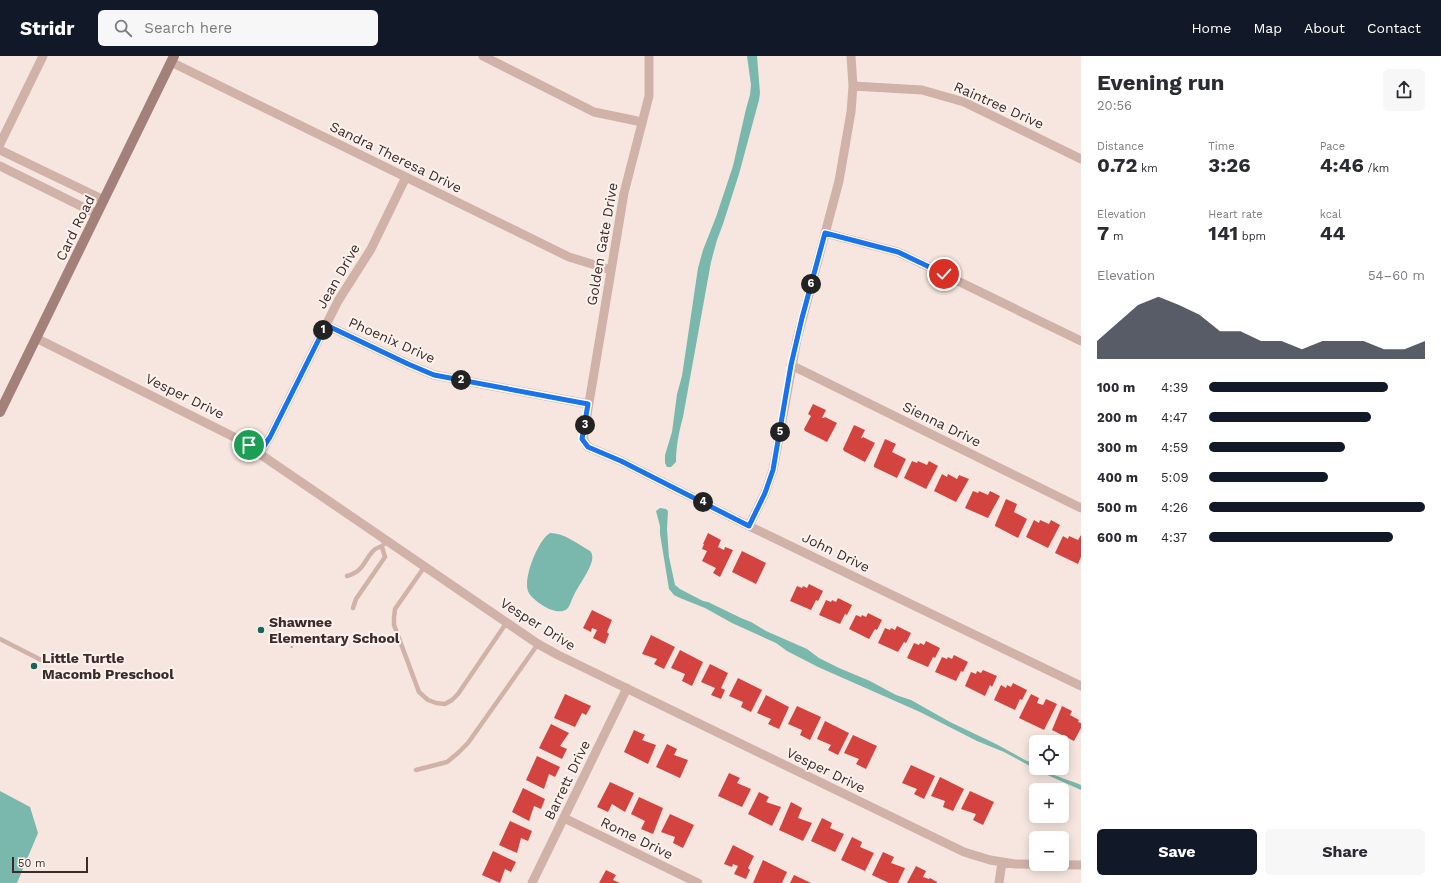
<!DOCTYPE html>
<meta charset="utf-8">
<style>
:root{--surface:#fff;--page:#f7f7f7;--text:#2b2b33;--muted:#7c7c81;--accent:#111827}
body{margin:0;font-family:"Work Sans",sans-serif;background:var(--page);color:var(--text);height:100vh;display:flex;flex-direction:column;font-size:15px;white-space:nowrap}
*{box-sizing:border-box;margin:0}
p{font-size:13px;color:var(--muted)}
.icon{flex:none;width:22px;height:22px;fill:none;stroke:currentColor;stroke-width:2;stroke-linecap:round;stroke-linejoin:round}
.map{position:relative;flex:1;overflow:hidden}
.details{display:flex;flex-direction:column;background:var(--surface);width:360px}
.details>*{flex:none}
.tools{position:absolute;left:1029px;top:679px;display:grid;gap:8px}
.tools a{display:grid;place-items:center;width:40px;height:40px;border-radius:6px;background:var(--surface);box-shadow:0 2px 10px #0003;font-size:20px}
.scale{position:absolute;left:12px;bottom:10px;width:76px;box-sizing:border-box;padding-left:4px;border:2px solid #3c2b2a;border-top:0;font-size:11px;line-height:14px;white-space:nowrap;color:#3c2b2a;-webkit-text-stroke:3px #fcf2ed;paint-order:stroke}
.pin{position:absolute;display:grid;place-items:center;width:34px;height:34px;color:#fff;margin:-17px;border:2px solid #fff;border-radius:50%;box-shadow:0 1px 4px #0007}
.km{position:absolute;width:20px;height:20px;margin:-10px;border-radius:50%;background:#222;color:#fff;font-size:11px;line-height:20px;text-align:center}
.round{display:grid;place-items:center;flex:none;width:42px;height:42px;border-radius:6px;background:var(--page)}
.overview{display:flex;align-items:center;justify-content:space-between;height:68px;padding:0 16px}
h1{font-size:22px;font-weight:700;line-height:30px}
.stats{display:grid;grid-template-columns:repeat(3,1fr);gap:6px;height:68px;padding:4px 16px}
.stats div{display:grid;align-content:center}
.stats b{font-size:20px;font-weight:700}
.stats small{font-size:11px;font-weight:400}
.stats p{font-size:11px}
.chart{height:112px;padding:8px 16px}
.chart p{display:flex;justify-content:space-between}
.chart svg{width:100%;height:72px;margin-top:4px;fill:var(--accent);opacity:.7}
.button{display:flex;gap:8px;margin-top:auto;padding:8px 16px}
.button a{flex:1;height:46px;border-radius:6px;background:var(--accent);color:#fff;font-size:16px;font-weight:700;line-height:46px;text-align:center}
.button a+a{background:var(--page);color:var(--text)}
ul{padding:0 16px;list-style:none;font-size:13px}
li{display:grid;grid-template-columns:64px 48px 1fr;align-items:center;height:30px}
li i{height:10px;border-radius:5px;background:var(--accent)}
header{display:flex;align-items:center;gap:24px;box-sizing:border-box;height:56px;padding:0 20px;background:var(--accent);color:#fff}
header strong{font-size:19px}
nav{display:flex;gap:22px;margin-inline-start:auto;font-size:14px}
.search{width:280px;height:36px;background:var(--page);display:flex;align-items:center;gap:10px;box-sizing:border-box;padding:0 14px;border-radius:6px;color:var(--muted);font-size:15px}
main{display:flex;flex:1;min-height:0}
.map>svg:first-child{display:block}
.water{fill:#7ab7ac}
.building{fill:#d34440}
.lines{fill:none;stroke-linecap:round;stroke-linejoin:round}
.path{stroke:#bc9c93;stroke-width:2;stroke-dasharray:2 2;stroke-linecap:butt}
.lane{stroke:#d0b2a9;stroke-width:4.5}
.street{stroke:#d0b2a9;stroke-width:9}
.secondary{stroke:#a4807a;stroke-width:10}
.route-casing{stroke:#fff;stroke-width:8}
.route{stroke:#1a73e8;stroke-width:5}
.poi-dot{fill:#196459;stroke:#fcf2ed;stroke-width:1.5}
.labels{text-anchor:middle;stroke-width:4;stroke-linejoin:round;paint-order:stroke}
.street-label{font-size:14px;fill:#3c2b2a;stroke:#fcf2ed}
.poi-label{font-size:14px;font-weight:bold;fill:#3c2b2a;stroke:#fcf2ed;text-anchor:start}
</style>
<header>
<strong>Stridr</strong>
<div class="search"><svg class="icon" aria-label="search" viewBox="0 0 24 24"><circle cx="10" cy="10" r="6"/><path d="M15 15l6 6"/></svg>Search here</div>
<nav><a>Home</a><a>Map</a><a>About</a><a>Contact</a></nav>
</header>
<main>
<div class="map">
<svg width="1081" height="827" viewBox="0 0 1081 827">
<rect width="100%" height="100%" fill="#f6e6df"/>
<!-- water -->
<path class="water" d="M747 0H757L760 37 759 44 739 118 723 168 717 184 711 206 683 361C679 376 676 390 676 406L671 411H667L665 407V399L672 376 677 338 682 320 698 212 703 194 716 161 733 110 746 53 750 39 751 29Z
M660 452 666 453 668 455 667 473 669 501 675 529 680 533 703 545 708 546 741 562 751 566 766 575 807 593 819 602 839 612 870 625 896 639 911 644 950 666 996 688 1027 705 1035 707 1036 712C1043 712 1050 718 1057 720 1065 724 1073 725 1081 729V734L1043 717 1004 696 977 685 920 656 818 611 787 595 776 587 732 567 705 552 680 542 674 539 669 533 660 478V470L656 455Z
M550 477C564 477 578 488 590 495 596 501 589 513 585 520 581 527 576 534 573 541 571 545 570 549 568 552 558 563 531 544 528 535 523 522 538 484 550 477Z
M0 735 30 751 38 777 17 827H0Z"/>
<!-- building -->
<path class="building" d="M813 348 826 354 822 362H824L825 361 837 367 827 386 805 375 804 373 811 360 808 358Z
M854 369 865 374 861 382H862L863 381 875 387 865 406 844 395 843 393Z
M885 383 896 388 892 396 906 403 897 422 874 411V409Z
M912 405 917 407 918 405 927 409 929 405 938 410 926 433 904 422Z
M942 418 947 421 948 418 957 423 959 419 969 423 956 446 934 435Z
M973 435 978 437 979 435 988 439 990 435 1000 440 988 462 965 452Z
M1006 443 1017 448 1014 456 1027 463 1018 482 995 470V469Z
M1034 464 1039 467 1040 464 1049 468 1051 464 1060 469 1048 492 1026 481Z
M708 477 721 484 718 491 724 494 725 491 733 494 720 521 713 517 716 512 702 505 707 495 702 493 704 488H703Z
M1081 479V501L1078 508 1055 497 1063 480 1068 483 1069 480 1078 484Z
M742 495 766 507 756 528 732 516Z
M809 528 823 535 818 545 816 544 811 554 790 545 797 530 802 532 803 530 807 532Z
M838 542 852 549 847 559 845 558 840 568 819 559 826 544 831 546 832 544 836 546Z
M592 554 612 564 607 576 609 578 605 588 593 582 597 574 592 572 591 576 583 572Z
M868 557 882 564 877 574 875 573 869 583 849 573 856 559 861 561 862 559 866 561Z
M897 570 911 577 906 587 904 586 898 596 878 587 885 572 890 574 891 572 895 574Z
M651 579 675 591 664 613 654 608 657 603 642 598Z
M926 585 940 592 935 602 933 601 928 611 907 602 914 587 919 589 920 587 924 589Z
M680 594 703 606 692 630 682 625 685 618 671 612Z
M954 599 968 606 963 616 961 615 956 625 935 616 942 601 947 603 948 601 952 603Z
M710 608 728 617 721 632 725 634 721 643 711 639 715 632 701 626Z
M983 614 997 620 992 631 990 629 985 640 965 630 971 616 976 618 977 615 981 617Z
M738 622 762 634 751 656 741 651 743 646 729 640Z
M1013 627 1027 634 1022 644 1020 643 1015 654 994 644 1001 629 1006 632 1007 629 1011 631Z
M565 638 591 650 586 659 582 657 575 671 554 662Z
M1031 638 1039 642 1037 647 1043 649 1046 643 1057 648 1044 674 1019 662Z
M766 639 789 651 779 673 768 668 771 663 757 657Z
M797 650 821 661 810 684 800 679 802 674 788 668Z
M1062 650 1072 655 1070 659 1079 664 1078 666 1081 667V672L1074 685 1052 674Z
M825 665 849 677 838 699 828 694 831 689 817 683Z
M551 668 569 677 560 690 567 693 562 703 539 692Z
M634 674 645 679 642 684 656 689 648 708 624 696Z
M853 679 877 690 866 713 856 708 859 703 844 697Z
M667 688 677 693 674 699 688 704 680 722 656 711Z
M537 700 560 711 555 721 549 718 544 733 526 724Z
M911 709 935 720 924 743 914 738 917 733 902 727Z
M729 717 740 722 737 727 751 733 742 751 718 740Z
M940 721 964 733 953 755 943 751 945 745 931 740Z
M610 726 634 737 625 756 612 748 608 756 597 751Z
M523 732 545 743 541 753 534 750 529 765 512 756Z
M970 735 994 746 983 769 973 764 976 758 961 753Z
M759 736 769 741 766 746 781 751 772 770 748 758Z
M639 741 663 752 653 778 641 773 645 765 631 758Z
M791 746 802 752 798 762 812 767 803 785 779 774Z
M670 758 694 769 683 792 673 787 675 781 661 776Z
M822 762 832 767 830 772 844 778 835 796 811 785Z
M510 765 532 775 528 785 521 782 517 797 499 789Z
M852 781 862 786 860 791 874 797 865 815 841 804Z
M733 789 754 800 748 812 750 814 746 823 734 818 738 810 733 808 732 811 724 808Z
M493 795 516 806 511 816 505 813 500 827 482 819Z
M883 796 894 801 891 807 905 812 898 827H889L872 819Z
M763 804 787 816 782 827H753Z
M916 810 926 815 923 821 929 823 930 822 937 826V827H907Z
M606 814 616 819 613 824 620 827H599Z
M794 819 811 827H790Z"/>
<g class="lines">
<!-- path -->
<path class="path" d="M287 579 292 592"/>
<!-- lane -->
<path class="lane" d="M425 510 395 553 394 562V569L419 636 428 644 436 647 445 648 452 644 458 638 507 566
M347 520C365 514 362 507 373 495 376 491 381 492 384 488
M353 552 356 543 385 501 382 491
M0 583 47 607
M416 714 447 706 458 697 468 687 538 588"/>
<!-- street -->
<path class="street" d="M483 0 594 56 642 66
M649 0V40L624 137 583 383 588 391 621 405 749 470 1081 630
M171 6 569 201 611 214
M853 30 922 34 964 46 1081 103
M0 88 43 0
M0 94 104 144
M0 110 97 158
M825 177 898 196 1081 285
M326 269 408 308 434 319 588 348
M36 282 238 383 538 588 558 599 964 796 990 804 1015 808 1081 809
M791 309 1081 452
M260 396 270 381 338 245 371 193 406 121
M749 470 765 437 773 414 797 283 839 125 851 56 853 30 851 0
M564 762 698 827
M532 827 627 632
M999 827 1002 806"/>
<!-- secondary -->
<path class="secondary" d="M0 356 174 0"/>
</g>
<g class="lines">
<!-- route casing -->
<g class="route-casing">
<path id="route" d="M249 389 260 396 270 381 326 269 408 308 434 319 588 348 582 383 588 391 621 405 749 470 765 437 773 414 791 309 802 262 825 177 898 196 944 218"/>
</g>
<!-- route -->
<use href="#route" class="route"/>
</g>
<!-- markers -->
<g class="poi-dot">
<circle cx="261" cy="574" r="4"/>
<circle cx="34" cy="610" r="4"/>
</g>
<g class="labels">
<!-- street labels -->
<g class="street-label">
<text transform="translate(999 49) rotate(24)" y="5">Raintree Drive</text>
<text transform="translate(396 101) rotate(26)" y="5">Sandra Theresa Drive</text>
<text transform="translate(75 172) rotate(-64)" y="5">Card Road</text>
<text transform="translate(602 188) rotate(-80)" y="5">Golden Gate Drive</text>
<text transform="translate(338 220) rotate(-60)" y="5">Jean Drive</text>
<text transform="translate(392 284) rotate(24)" y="5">Phoenix Drive</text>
<text transform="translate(185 340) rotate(26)" y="5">Vesper Drive</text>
<text transform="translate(942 368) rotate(26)" y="5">Sienna Drive</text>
<text transform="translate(836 496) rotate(26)" y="5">John Drive</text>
<text transform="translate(538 568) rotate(32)" y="5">Vesper Drive</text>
<text transform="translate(826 714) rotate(26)" y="5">Vesper Drive</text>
<text transform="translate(567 724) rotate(-64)" y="5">Barrett Drive</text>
<text transform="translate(637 782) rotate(26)" y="5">Rome Drive</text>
</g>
<!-- poi labels -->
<g class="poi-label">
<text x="269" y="571">Shawnee<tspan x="269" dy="16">Elementary School</tspan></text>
<text x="42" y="607">Little Turtle<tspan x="42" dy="16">Macomb Preschool</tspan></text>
</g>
</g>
</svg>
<div class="tools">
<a><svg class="icon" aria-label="locate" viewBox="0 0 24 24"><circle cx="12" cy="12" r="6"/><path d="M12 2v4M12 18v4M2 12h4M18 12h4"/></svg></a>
<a>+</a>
<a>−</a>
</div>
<div class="scale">50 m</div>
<div class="pin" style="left:249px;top:389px;background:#1e9e55"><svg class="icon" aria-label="arrive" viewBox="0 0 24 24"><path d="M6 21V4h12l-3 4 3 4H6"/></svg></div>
<div class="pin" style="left:944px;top:218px;background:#d93025"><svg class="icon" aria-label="check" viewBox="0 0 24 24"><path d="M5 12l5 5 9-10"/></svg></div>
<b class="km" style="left:323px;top:274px">1</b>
<b class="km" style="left:461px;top:324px">2</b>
<b class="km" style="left:585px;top:369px">3</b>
<b class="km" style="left:703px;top:446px">4</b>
<b class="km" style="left:780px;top:376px">5</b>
<b class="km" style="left:811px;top:228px">6</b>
</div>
<section class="details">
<div class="overview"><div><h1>Evening run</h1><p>20:56</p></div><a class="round"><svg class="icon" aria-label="share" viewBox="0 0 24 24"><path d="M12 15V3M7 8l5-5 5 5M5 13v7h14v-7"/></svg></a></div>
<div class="stats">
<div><p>Distance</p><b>0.72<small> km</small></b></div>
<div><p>Time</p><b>3:26</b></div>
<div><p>Pace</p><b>4:46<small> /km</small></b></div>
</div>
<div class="stats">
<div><p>Elevation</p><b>7<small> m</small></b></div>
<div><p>Heart rate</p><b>141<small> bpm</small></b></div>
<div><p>kcal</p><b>44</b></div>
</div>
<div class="chart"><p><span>Elevation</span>54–60 m</p>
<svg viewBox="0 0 160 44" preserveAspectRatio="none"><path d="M0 44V33L10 22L20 11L30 6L40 11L50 17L60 27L70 27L80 33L90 33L100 38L110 33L120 33L130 33L140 38L150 38L160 33V44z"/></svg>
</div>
<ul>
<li><b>100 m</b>4:39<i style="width:83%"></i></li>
<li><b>200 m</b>4:47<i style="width:75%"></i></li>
<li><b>300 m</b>4:59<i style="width:63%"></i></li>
<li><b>400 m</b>5:09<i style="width:55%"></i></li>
<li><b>500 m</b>4:26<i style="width:100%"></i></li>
<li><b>600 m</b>4:37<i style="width:85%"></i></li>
</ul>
<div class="button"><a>Save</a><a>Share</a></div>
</section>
</main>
